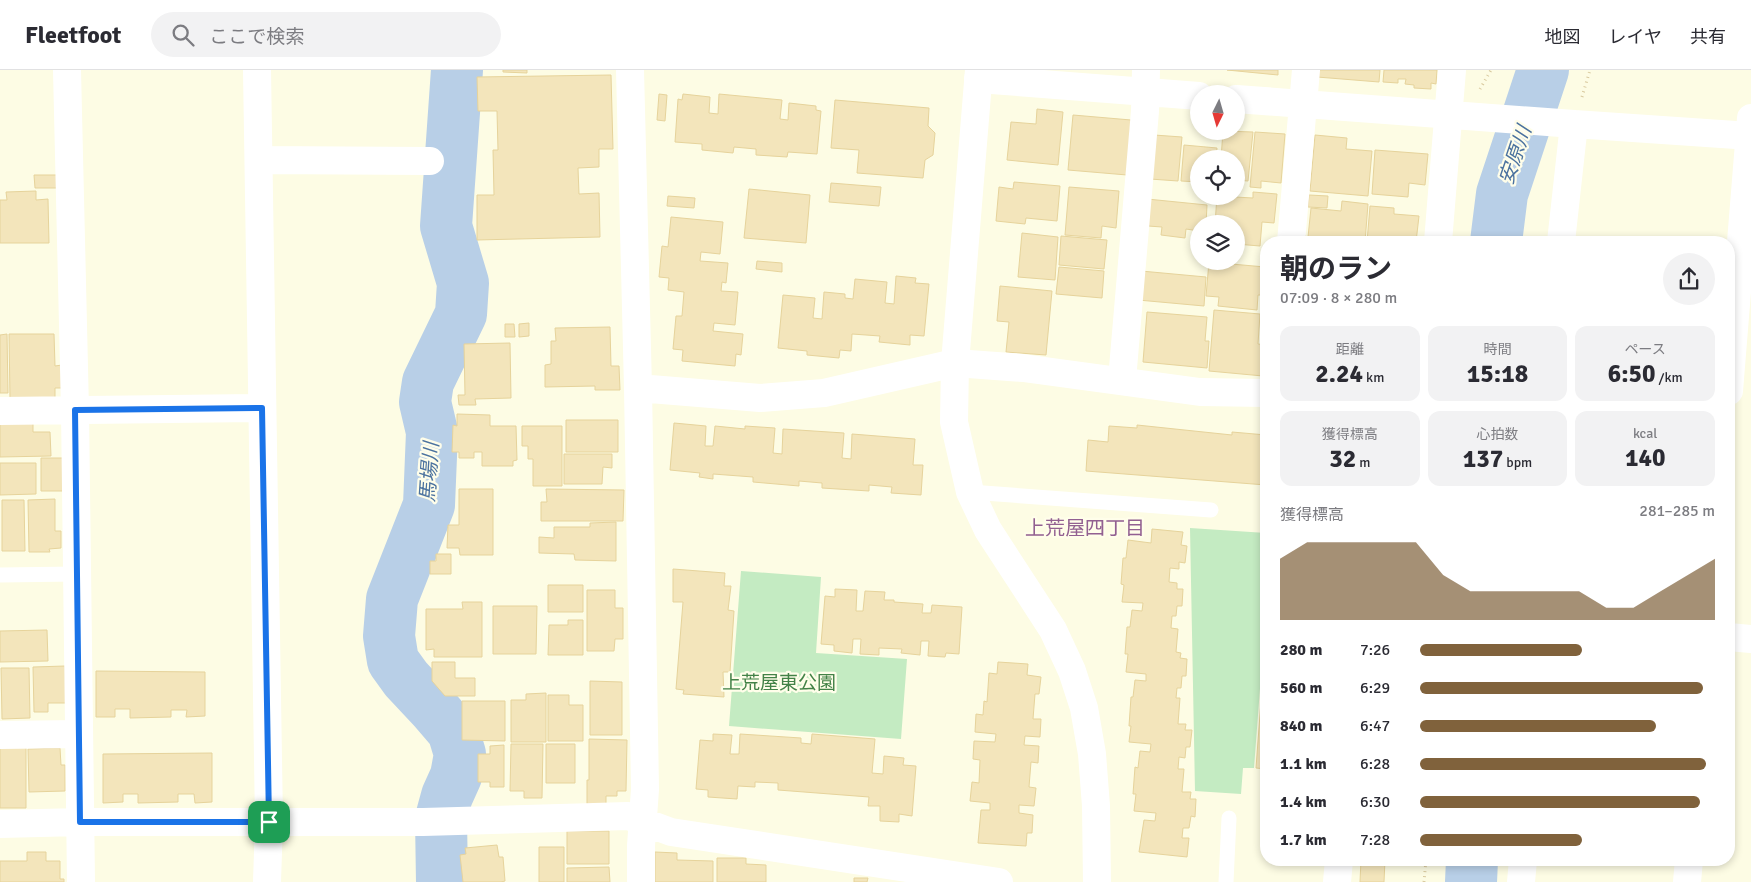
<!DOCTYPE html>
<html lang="ja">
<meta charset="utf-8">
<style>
:root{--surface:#fff;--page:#f2f2f3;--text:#2b2b33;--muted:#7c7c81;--line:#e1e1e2;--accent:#80623c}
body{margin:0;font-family:Signika,"Noto Sans JP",sans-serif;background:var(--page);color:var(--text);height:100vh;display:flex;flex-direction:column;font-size:19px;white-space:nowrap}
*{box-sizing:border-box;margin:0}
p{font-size:16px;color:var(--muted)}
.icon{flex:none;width:28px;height:28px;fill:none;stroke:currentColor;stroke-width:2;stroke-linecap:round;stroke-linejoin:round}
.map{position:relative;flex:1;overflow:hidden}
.sheet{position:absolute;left:1260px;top:166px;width:475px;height:630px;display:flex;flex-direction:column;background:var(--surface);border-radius:20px;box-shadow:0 2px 8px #0003}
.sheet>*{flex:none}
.needle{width:32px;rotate:185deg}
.buttons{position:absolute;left:1190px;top:15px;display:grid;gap:10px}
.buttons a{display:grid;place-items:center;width:55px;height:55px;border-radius:50%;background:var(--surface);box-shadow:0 2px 8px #0003;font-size:25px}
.pin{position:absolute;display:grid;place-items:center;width:42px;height:42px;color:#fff;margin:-21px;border-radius:10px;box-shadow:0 2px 8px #0006}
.round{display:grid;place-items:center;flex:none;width:52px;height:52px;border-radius:26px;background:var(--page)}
.head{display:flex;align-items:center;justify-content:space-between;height:85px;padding:0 20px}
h1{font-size:28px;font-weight:700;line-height:38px}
.metrics{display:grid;grid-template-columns:repeat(3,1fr);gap:8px;height:85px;padding:5px 20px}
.metrics div{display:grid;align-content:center;border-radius:12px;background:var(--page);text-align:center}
.metrics b{font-size:25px;font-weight:700}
.metrics small{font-size:14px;font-weight:400}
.metrics p{font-size:14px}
.chart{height:140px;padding:10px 20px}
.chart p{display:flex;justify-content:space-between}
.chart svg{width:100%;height:90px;margin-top:5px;fill:var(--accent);opacity:.7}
ul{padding:0 20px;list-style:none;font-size:16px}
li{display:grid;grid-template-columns:80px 60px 1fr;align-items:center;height:38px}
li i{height:12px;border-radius:6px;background:var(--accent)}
header{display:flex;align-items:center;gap:30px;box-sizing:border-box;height:70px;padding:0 25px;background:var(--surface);border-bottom:1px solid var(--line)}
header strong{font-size:24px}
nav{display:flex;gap:28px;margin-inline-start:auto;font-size:18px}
.search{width:350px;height:45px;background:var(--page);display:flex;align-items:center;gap:12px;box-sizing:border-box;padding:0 18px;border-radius:28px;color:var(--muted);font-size:19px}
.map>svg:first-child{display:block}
.green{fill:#c4ebc2}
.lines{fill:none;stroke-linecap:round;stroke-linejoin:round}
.river{stroke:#b8cfe7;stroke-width:52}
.building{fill:#f3e5bb;stroke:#e6d39b}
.path{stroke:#d8c99e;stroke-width:3;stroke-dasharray:1 4;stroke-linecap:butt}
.lane{stroke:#fff;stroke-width:15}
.street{stroke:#fff;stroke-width:28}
.secondary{stroke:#fff;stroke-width:28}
.route-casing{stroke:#fff;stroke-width:10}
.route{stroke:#1a73e8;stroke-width:6}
.labels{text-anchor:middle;stroke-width:4.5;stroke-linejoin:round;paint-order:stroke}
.park-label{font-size:19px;fill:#438247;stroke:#fffeea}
.water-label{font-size:20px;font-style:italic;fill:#4b729f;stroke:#fffeea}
.neighbourhood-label{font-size:20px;fill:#926091;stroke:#fffeea}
</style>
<header>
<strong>Fleetfoot</strong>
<div class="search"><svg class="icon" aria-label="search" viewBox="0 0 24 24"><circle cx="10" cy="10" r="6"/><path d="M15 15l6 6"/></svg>ここで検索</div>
<nav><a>地図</a><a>レイヤ</a><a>共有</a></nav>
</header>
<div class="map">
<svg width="1751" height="812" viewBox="0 0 1751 812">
<rect width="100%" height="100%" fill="#fdfce4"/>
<!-- green -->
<path class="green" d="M1190 458 1266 463V539L1254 698H1243L1241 724 1195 721Z
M741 501 821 507 816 583 907 589 901 669 729 656Z"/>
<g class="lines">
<!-- river -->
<path class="river" d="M1496 172 1502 124 1543 0
M442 812 441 748 447 726 456 706 460 684 453 661 435 640 406 609 393 591 389 566 392 529 429 435 432 362 425 332 428 312 461 244 463 213 446 156 457 0
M1471 812 1472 790"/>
</g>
<!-- building -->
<path class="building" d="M503 0H527V3L503 2Z
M1227 0H1278V5Z
M1318 0H1380L1379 12 1317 7Z
M1384 0H1437L1436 14 1431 13V19L1414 18V15L1405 14 1406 9H1398V13L1383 12Z
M611 5 613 79H599V97L578 98 579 124 599 123 600 167 477 170V125H494L493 80H498L497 41H478L477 7Z
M659 24 667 25 665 51 657 50Z
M683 24 710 27 709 43 718 44 719 24 782 30 780 49 788 50 789 33 816 36V40L821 41 817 84 788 82 787 87 756 85V79L734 77 733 83 702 80V74L675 72 678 29 682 30Z
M835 30 929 38 928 56 935 63 933 85 925 90 923 108 857 103 859 80 831 78Z
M1037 39 1063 42 1058 95 1007 90 1011 52 1036 54Z
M1073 45 1131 50 1127 105 1068 100Z
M1223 61 1253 62 1248 111 1236 110V89H1221Z
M1255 62 1285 64 1281 113 1261 111V118L1250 117Z
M1154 65 1182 67 1178 111 1150 109Z
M1315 65 1347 68 1346 79 1372 81 1368 126 1310 121Z
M1184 75 1217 78 1216 89H1199V112L1181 111Z
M1375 80 1428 84 1425 115 1409 113 1408 127 1372 124Z
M34 105H59V118H35Z
M1014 112 1060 116 1057 151 1026 148 1025 154 996 151 999 117 1013 119Z
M831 113 881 117 879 136 829 132Z
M1069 117 1119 121 1116 158 1102 156 1101 168 1065 165Z
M749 119 810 125 806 173 744 168Z
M36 121V130L48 129 49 173H0V130H7L6 122Z
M1253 122 1277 124 1274 153 1262 152 1260 176 1236 174V154H1215L1217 126 1253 128Z
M1309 125 1328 126 1327 138 1308 137Z
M668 126 695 128 694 138 667 136Z
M1147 129 1207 135 1206 154H1199V161L1186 159 1185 168 1161 165 1162 157 1148 156Z
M1342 131 1368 134 1365 172H1304L1305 166 1308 167 1311 138 1341 141Z
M1370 136 1394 138V144L1419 146 1416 172H1367Z
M671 147 723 152 720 184 701 182 700 191 728 193 726 213 722 212 721 221 738 222 735 255 714 253 713 261 743 264 741 285 736 284 735 296 682 291 683 280 673 279 676 246H682L684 222 668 220 669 208 659 207 662 176 668 177Z
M1022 163 1058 167 1055 210 1018 207Z
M1061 166 1107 170 1104 199 1059 195Z
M757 191 782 193V202L756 199Z
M1209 192 1265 197 1262 225H1258L1257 240 1218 236 1219 227 1206 226Z
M1059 197 1104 201 1102 228 1056 224Z
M1141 201 1206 207 1204 236 1138 230Z
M896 206 916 208 915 213 929 214 924 266 910 265V275L879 272 880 266 852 264 851 281 840 280 839 288 807 285V281L778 278 783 225 815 228 813 248 822 249 824 222 845 224V228L853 229 855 209 887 212 885 233 894 234Z
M1000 216 1052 221 1046 285 1006 282 1009 252 997 251Z
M1214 240 1260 244 1258 274 1266 275 1263 306 1209 301Z
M1147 242 1207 247 1205 271H1209L1207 298 1143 292Z
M529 253V266L519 267V254Z
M505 254H514L515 267H505Z
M610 257 611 296H619L620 320H595V316L545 317V295L551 294V271H556L555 258Z
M7 264 8 323H0V265Z
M9 264H54L55 296 62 295V318H55V329H10Z
M510 273 511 328 475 329 476 335H459L458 325H465L464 274Z
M457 344 490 345V356H516L517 390 513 391V396H482V382H474V388H459V382H452L453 355 457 356Z
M566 350H618V382H566Z
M0 351H33V362H50L51 386 0 387Z
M674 353 706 356 705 376H713L715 356 745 359V356L775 358 773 383 782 384 783 359 844 363 842 388 851 389 852 364 915 369 913 395H923L921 425 891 423 892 417 869 415V421L822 418V413L799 411V416L753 412V407L713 404V409L699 407 700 403 670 400Z
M1137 355 1232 365V362L1266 365V415L1086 401 1088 370 1108 372 1109 356 1137 358Z
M522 356H562V416H533V389H528V376H522Z
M564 384H612V398L603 397 602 414H564Z
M41 388H63L64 421H41Z
M0 393H36V424L0 425Z
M459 419H493V485H460L459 478H447L448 455H459Z
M546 419 624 420 623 451H541V432H547Z
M55 429V461H61V478L49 479 50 482H29L28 430Z
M2 430H24L25 481H2Z
M616 452V491L575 490 574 484 539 483V467L554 468V457H590V453Z
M1152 459 1183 462 1181 475 1187 476 1185 493 1179 492V499L1170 498 1169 512 1177 513V519H1183L1182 536H1177L1176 546H1172L1171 558 1178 559 1176 582 1181 583 1180 588 1187 589 1186 606H1182L1181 618H1177L1176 628H1180L1178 654H1186L1185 660H1192L1190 677H1186L1185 688 1179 687 1178 699H1184L1182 722H1191L1190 729H1196L1195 747 1191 746 1189 758H1183L1182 768H1189L1187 787 1139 782 1144 750 1155 751 1156 743 1134 741 1136 724H1133L1135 697 1138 698 1140 681 1150 682 1151 674 1129 672 1131 656H1129L1131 627H1133L1135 610 1146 611V604L1126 602 1128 584H1125L1127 557H1130L1132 540 1142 541 1143 533 1122 532 1124 515 1121 514 1123 488H1126L1128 470 1151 473Z
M436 484H451V504H430V491H436Z
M673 499 725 503 724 516H731L728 540 734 541 730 602H723L724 627 683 624 684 620 676 619 683 532H673Z
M548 515H583V542H548Z
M835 519 857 520 856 541H863L865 521 885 522 884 530H894V532L923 534 922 543H931L932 535 962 537 959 584 946 583 945 587 928 586 929 571H921L920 585 901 583 902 579 879 578V585L860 584 861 569H853L852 583 834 581V575L821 574 825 526 835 527Z
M587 520H615V538H623V569H615L614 581H587Z
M462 532H482V587H434V579L426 580V539H463Z
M493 536H537L536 584H493Z
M568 550H583V585H548L549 555H568Z
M47 560 48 591 0 592V561Z
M1266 564V699L1256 698Z
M432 592H455V608H475V626H445L432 611Z
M998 592 1028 594 1027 605 1041 607 1039 624H1035L1033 649H1041L1040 667 1025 666 1024 675 1039 676 1038 693 1031 692 1029 717 1036 718 1034 736 1019 735V743L1033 745 1032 763H1027L1026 776 978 773 981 740H990V733L970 731 972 712 979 713 980 690 973 689 974 671 995 672 996 664 975 662 976 644 983 645 984 631 987 632 989 603 997 604Z
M65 596 66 633H48V642H34L33 597Z
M1 598H29L30 648 2 649Z
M96 601 205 602V646L186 647 187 640H171V647L130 648V639H115V647H96Z
M590 611 622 612V665H590Z
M546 623V672H511V630H526V624Z
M548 625H569V635H583V671H548Z
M462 631H505V671L462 670Z
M713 664 732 665 730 684H739L740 664 801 668V673L811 674 812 664 875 669 872 703 883 704 884 686 904 688 903 695 916 696 912 746 899 744V752L880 751V736H868L869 727 778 720V713L755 712V717L738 716 737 729 708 727V720L696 719 700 670 713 671Z
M589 669 627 670 626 721H617V726H606V734H587V710H589Z
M511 674H543L542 728H524V721H510Z
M546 674H575V713H546Z
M0 675H26V738H0Z
M504 675V717H490V712H478V684H490V676Z
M60 678 61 695H65V721L29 722 28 679Z
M212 683V732L195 733 194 724H178V732L138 733V724H123V732L103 733V684Z
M567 761H609V794H567Z
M497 775 499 787H503L505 811 501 812H463L460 785 466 784 465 778Z
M539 777H564V812H539Z
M27 782H46V791H60V809H64V812H0V791H27Z
M655 782 677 783V790L713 791V812H655Z
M717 788H746V794L766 795V812H717Z
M1361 790H1385L1384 812H1360Z
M609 797 610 812H567V798Z
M854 808H868L867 812H854Z"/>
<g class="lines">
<!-- path -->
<path class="path" d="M1480 19 1491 0
M1582 27 1590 0
M1424 812 1426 790"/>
<!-- lane -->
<path class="lane" d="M970 422 1211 440
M0 505 77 504
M1226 812 1229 748"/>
<!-- street -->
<path class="street" d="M67 0 75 340 81 812
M257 0 269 752 267 812
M630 0 638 318 760 328 824 323 955 293 1023 298 1200 322 1266 323
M978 9 1199 26
M1236 29 1574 54 1751 66
M259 90 430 91
M1291 172 1306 0
M1438 172 1452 0
M1561 172 1574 54
M1122 310 1145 41 1146 0
M638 318 645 719 641 776V812
M1729 321 1751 48
M0 341 262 338
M1729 567 1751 569
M0 665 79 664
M0 754 80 752H423L628 746 671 762 999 812
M1337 812 1339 790
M1521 812 1523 790
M1687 812 1689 790"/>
<!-- secondary -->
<path class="secondary" d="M979 0 955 293 954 352 970 422 988 460 1053 560 1072 601 1084 638 1092 684 1096 736 1097 812"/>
</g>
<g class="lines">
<!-- route casing -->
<g class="route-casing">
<path id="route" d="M262 338 269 752H80L75 340Z"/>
</g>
<!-- route -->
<use href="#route" class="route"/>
</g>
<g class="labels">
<!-- park labels -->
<g class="park-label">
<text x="779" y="619">上荒屋東公園</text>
</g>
<!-- water labels -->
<g class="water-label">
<text transform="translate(1515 85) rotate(-71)" y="7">安原川</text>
<text transform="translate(429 402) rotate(-86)" y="7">馬場川</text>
</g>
<!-- neighbourhood labels -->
<g class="neighbourhood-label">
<text x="1085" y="465">上荒屋四丁目</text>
</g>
</g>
</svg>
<div class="buttons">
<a><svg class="needle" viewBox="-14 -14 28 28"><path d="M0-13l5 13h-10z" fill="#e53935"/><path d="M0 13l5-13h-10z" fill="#7c7c81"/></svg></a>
<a><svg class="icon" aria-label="locate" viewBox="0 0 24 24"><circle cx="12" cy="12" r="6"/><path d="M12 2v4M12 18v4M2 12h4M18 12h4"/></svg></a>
<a><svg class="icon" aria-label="layers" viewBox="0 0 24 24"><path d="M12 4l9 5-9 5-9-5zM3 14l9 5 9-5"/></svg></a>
</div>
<div class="pin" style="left:269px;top:752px;background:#1e9e55"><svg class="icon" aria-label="arrive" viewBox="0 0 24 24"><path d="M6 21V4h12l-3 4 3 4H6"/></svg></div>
<section class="sheet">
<div class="head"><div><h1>朝のラン</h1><p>07:09 · 8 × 280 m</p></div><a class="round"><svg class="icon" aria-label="share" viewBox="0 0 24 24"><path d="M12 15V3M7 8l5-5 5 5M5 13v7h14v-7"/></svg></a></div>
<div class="metrics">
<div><p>距離</p><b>2.24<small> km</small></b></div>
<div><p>時間</p><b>15:18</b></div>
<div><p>ペース</p><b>6:50<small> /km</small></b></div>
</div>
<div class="metrics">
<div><p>獲得標高</p><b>32<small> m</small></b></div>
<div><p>心拍数</p><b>137<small> bpm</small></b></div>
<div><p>kcal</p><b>140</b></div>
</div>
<div class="chart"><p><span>獲得標高</span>281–285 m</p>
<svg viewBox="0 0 160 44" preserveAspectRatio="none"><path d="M0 44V14L10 6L20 6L30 6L40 6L50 6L60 22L70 30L80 30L90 30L100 30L110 30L120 38L130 38L140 30L150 22L160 14V44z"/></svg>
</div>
<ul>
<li><b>280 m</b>7:26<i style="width:55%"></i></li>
<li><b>560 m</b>6:29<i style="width:96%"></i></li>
<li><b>840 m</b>6:47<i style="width:80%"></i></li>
<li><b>1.1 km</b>6:28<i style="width:97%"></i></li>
<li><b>1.4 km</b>6:30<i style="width:95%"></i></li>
<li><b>1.7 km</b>7:28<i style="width:55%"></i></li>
</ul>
</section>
</div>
